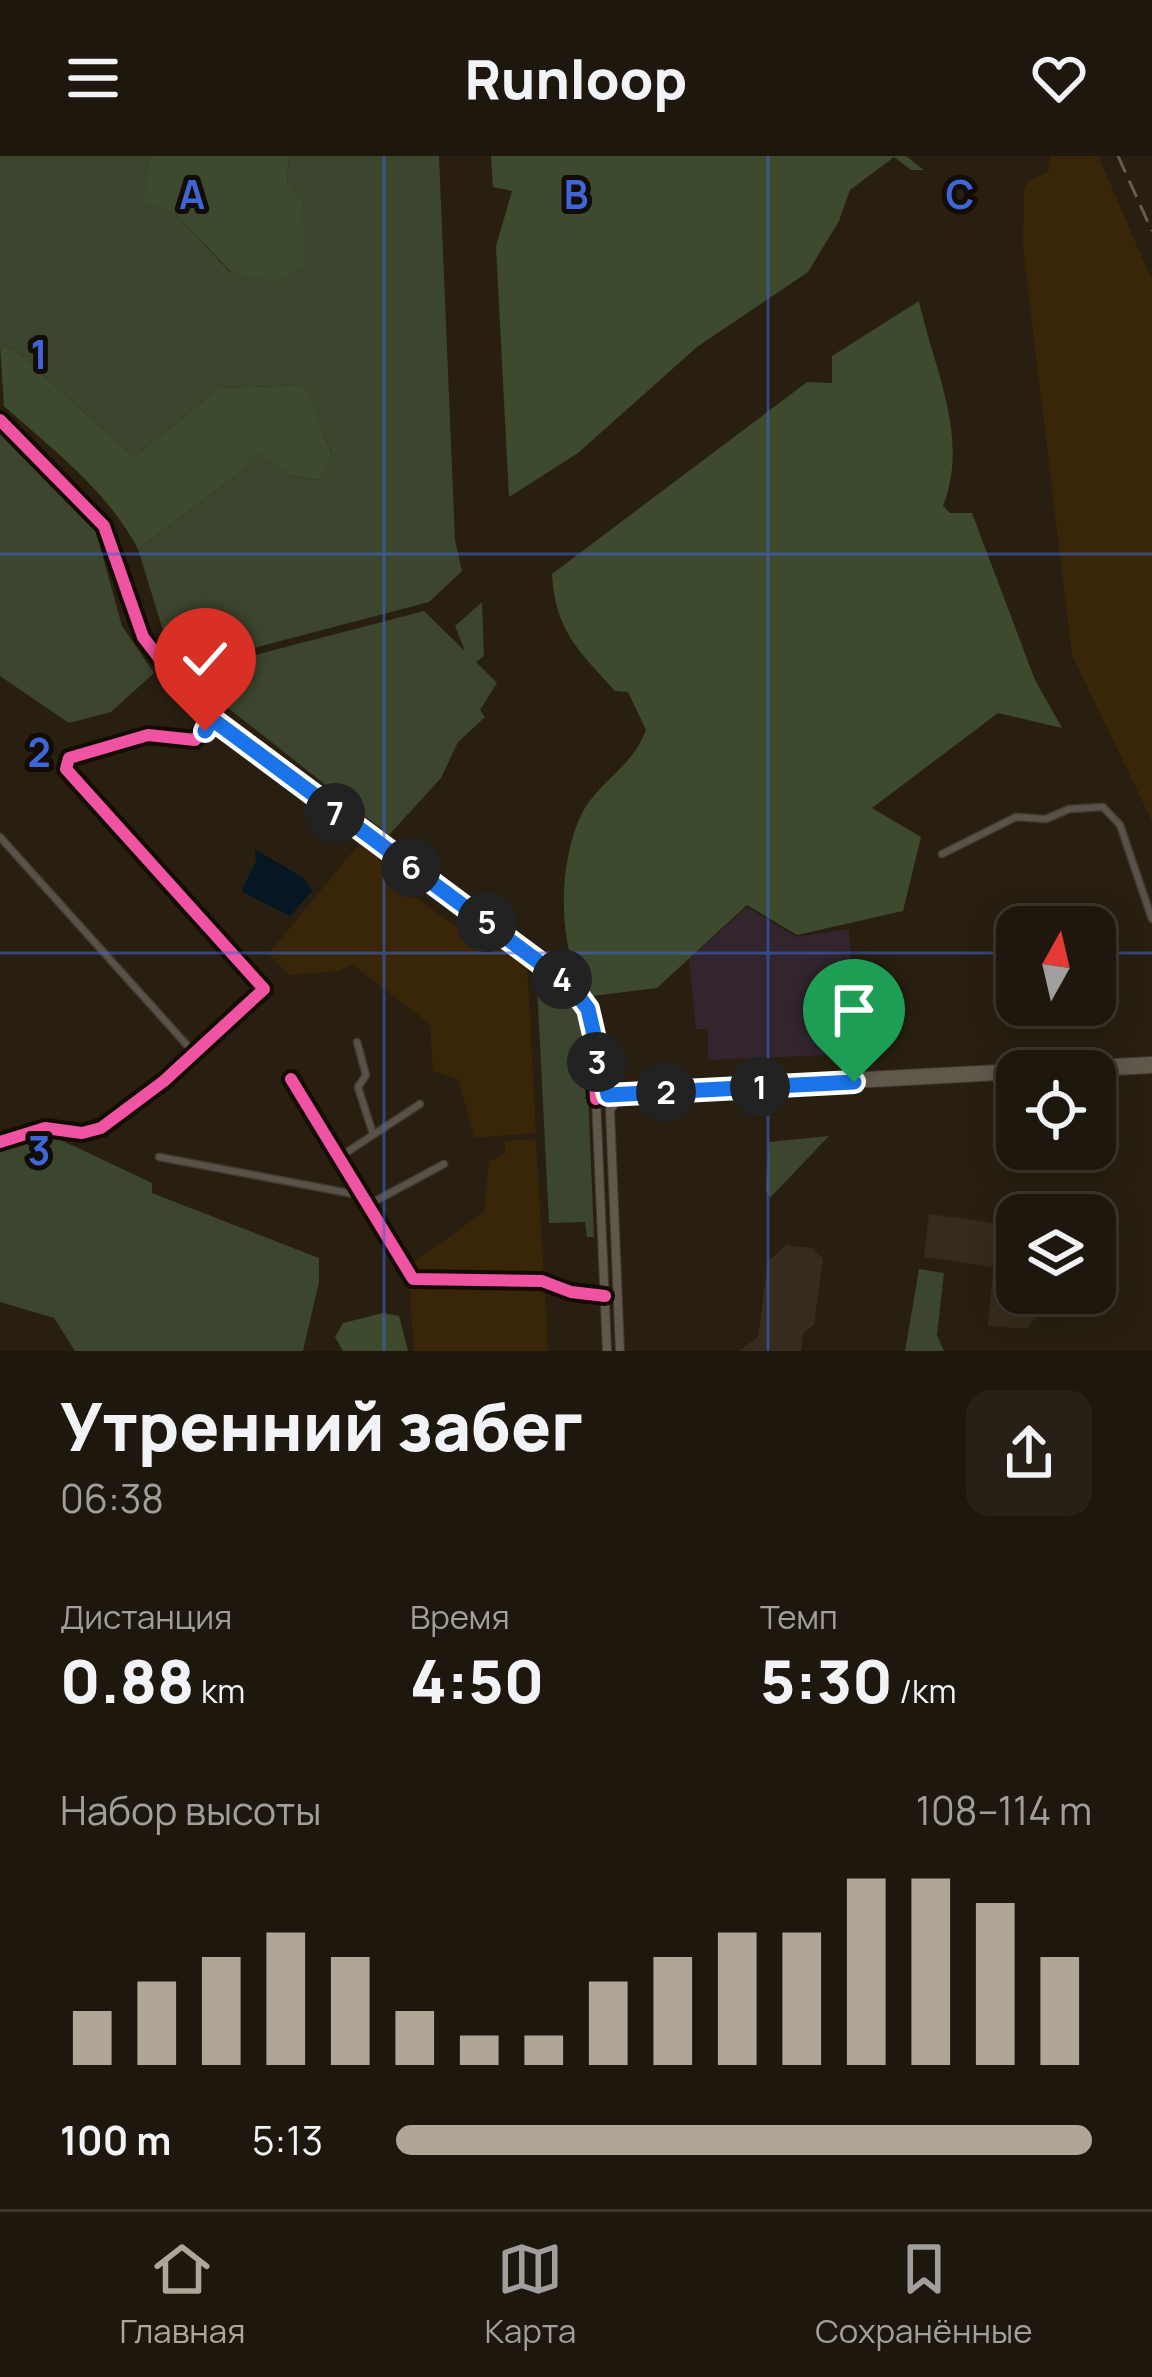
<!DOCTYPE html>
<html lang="ru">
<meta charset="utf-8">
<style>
:root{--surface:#1e170d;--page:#262016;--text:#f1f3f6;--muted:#a19f9d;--line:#3c362e;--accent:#b0a698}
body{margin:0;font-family:Manrope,sans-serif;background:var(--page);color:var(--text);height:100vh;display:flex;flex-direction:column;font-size:45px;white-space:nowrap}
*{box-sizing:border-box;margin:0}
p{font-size:39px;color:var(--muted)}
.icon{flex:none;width:66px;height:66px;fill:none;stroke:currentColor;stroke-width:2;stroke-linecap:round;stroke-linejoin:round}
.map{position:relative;height:1195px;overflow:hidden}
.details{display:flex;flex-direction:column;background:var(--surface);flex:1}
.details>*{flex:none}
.needle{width:78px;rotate:8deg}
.tools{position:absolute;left:996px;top:750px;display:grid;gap:24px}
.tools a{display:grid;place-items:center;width:120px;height:120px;border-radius:24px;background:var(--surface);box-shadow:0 6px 30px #0003,0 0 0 3px var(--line);font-size:60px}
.pin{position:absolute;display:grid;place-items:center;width:102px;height:102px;color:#fff;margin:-123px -51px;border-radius:50% 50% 50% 0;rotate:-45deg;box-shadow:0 0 12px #0007}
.pin .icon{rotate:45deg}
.km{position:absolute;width:60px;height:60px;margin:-30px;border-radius:50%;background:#222;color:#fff;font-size:33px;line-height:60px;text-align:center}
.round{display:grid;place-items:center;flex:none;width:126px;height:126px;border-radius:24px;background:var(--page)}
.head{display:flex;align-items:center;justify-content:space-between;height:204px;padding:0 60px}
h1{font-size:66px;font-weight:800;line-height:90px}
.stats{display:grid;grid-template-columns:repeat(3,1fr);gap:18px;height:204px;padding:12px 60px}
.stats div{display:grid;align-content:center}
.stats b{font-size:60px;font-weight:800}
.stats small{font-size:33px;font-weight:400}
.stats p{font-size:33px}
.chart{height:336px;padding:24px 60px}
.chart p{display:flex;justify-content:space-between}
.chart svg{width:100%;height:216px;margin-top:12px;stroke:var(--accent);stroke-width:6}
ul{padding:0 60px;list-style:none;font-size:39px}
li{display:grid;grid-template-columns:192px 144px 1fr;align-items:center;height:90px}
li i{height:30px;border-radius:15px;background:var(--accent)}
header{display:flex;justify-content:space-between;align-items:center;height:156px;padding:0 60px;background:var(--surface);font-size:54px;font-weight:800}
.menu{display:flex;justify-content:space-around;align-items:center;height:168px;border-top:3px solid var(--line);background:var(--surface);font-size:33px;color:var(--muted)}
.menu a{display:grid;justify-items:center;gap:6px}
.menu .on{color:var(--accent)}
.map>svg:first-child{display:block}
.built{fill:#392608}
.education{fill:#362c1d}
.medical{fill:#32252e}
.green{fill:#3c452d}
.forest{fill:#3e4a2d}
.water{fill:#041722}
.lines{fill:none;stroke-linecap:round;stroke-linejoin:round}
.minor-casing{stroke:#433b32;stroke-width:9}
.major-casing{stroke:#433b32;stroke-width:10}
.minor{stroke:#595248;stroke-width:6}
.major{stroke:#60584b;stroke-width:8}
.rail{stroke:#645c53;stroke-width:3;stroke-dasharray:18 9;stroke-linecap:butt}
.cycleway-casing{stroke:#130c04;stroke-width:20}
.cycleway{stroke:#f153a3;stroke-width:12}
.route-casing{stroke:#fff;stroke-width:24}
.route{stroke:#1a73e8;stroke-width:15}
.grid{fill:none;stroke:#3e66d9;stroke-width:3;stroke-opacity:0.55}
.grid-label{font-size:39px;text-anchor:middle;font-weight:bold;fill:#3e66d9;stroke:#130c04;stroke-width:10;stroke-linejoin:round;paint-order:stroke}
</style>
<header><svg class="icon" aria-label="menu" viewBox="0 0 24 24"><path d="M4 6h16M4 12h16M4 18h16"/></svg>Runloop<svg class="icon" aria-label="heart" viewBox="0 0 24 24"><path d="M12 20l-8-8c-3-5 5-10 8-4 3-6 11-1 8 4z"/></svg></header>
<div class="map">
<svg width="1152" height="1195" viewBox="0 0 1152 1195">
<rect width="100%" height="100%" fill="#281f11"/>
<!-- built -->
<path class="built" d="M1051 0H1098L1152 124V665L1072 499 1023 91 1024 33 1027 25 1048 16Z
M360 687 389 708 383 718 469 780 476 771 527 807 536 977 474 982 459 924 433 915 430 868 352 808 339 815 290 819 268 798Z
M536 983 548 1195H414L408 1110 484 1056 489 1005 505 998V985Z"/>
<!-- education -->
<path class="education" d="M929 1058 1017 1070V1137H1041L1038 1160 1026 1173 988 1169 993 1111 924 1101Z
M787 1089 812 1092 823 1103 814 1169 803 1177 801 1195H739L758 1181 768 1105Z"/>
<!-- medical -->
<path class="medical" d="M747 751 796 781 849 773 856 898 708 904V873H696L689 803Z"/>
<!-- green -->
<path class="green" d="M0 0H150L145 46 176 58 230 116 287 26 289 0H439L455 384 462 415 429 446 182 511 165 481 138 393 245 313 257 294 289 319 317 324 332 298 303 229 219 232 134 301 15 194 0 189Z
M0 269 90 354 122 470 154 517 111 556 69 567 0 520Z
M482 446 484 500 476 506 497 527 480 554 485 561 458 586 441 622 389 679 189 521 220 508 424 455 465 495 455 470Z
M536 809 573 837 585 861 594 1081H587L585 1066 549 1067Z
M44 976 152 1027V1037L319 1102V1126L303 1195H75L54 1162 0 1146V989Z
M829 980 770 1042 766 1034 769 986Z
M919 1113 944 1117 937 1179 944 1195H905Z"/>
<!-- forest -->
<path class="forest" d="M150 0H289L287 26 302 45 304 108 276 126 231 116 176 58 144 46Z
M491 0H906L924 14H911L894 1 850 34 839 65 808 116 697 191 578 297 509 341 496 90 512 35 493 31Z
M919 145C934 214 970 281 943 350L950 357H972L1035 524 1062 572 998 557 872 652 921 681 903 755 797 779 747 749 657 832 592 840C553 802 557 690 589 646 609 619 633 608 646 574L628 536 615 535C579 495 555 475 552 418L807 226 832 227V200Z
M0 189 15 194 134 301 219 232 304 229 332 299 318 324 289 319 257 295 245 313 138 393C107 334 54 295 4 250Z
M383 1157 399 1160 408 1195H343L335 1181 343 1167Z"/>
<!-- water -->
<path class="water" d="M255 693 305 723 312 735 290 760 241 735 256 706Z"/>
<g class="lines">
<!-- minor casing -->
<g class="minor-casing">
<path id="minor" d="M0 264 104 370 143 481 200 555 577 836 591 863 596 940
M0 681 195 898
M942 698 1016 661 1046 663 1069 653 1103 651 1120 669 1152 763
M357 886 366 919 358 931 373 978
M598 908 610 953
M291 923 413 1123 542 1125 571 1136 605 1140
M0 986 45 972 82 977 101 972 164 925 264 833 66 613 69 602 148 579 195 584 211 563
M159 1001 359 1039
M338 1002 420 948
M366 1050 444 1008"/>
</g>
<!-- major casing -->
<g class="major-casing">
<path id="major" d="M1095 916 1152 913
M607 1195 596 943 602 934 1152 905
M620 1195 610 954 619 941 1017 919"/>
</g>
<!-- minor -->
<use href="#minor" class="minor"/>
<!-- major -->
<use href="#major" class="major"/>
<!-- rail -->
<path class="rail" d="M1118 0 1152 75"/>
<!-- cycleway casing -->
<g class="cycleway-casing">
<path id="cycleway" d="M0 264 104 370 143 481 200 555 577 836 591 863 596 943
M291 923 413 1123 542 1125 571 1136 605 1140
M0 986 45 972 82 977 101 972 164 925 264 833 66 613 69 602 148 579 195 584 211 563"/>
</g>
<!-- cycleway -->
<use href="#cycleway" class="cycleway"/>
</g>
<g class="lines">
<!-- route casing -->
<g class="route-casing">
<path id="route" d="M205 575 212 563 571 830 588 853 608 939 854 926"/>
</g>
<!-- route -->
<use href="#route" class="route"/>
</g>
<!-- grid -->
<path class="grid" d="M384 0V1195M768 0V1195M0 398H1152M0 797H1017M1095 797H1152"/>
<g class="grid-label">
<text x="192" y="53">A</text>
<text x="576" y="53">B</text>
<text x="960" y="53">C</text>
<text x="39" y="213">1</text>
<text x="39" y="611">2</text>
<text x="39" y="1009">3</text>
</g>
</svg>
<div class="tools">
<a><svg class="needle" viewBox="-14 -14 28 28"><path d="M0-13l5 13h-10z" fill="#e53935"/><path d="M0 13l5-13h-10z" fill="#a19f9d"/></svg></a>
<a><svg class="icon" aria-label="locate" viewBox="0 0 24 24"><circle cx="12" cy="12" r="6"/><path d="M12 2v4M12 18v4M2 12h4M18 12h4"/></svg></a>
<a><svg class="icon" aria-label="layers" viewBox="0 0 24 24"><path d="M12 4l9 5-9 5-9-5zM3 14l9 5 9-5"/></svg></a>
</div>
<div class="pin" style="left:854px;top:926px;background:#1e9e55"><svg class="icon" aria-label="arrive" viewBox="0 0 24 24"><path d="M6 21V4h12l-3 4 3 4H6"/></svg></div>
<div class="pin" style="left:205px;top:575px;background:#d93025"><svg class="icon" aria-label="check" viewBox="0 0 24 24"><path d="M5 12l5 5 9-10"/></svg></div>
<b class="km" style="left:760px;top:931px">1</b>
<b class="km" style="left:666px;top:936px">2</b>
<b class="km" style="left:597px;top:906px">3</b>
<b class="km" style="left:562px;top:823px">4</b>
<b class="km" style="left:487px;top:766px">5</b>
<b class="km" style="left:411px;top:711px">6</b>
<b class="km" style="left:335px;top:657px">7</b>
</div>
<section class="details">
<div class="head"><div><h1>Утренний забег</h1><p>06:38</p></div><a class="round"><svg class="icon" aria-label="share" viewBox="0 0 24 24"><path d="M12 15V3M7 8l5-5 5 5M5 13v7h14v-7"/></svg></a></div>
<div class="stats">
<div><p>Дистанция</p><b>0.88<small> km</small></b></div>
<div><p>Время</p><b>4:50</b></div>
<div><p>Темп</p><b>5:30<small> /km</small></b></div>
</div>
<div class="chart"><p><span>Набор высоты</span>108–114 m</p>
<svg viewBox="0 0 160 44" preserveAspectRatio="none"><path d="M5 44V33M15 44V27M25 44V22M35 44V17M45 44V22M55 44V33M65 44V38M75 44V38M85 44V27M95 44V22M105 44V17M115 44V17M125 44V6M135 44V6M145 44V11M155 44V22"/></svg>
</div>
<ul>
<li><b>100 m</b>5:13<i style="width:100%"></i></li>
</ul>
</section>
<nav class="menu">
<a class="on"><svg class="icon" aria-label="home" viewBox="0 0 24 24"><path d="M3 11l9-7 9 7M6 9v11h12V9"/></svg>Главная</a>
<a><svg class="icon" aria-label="map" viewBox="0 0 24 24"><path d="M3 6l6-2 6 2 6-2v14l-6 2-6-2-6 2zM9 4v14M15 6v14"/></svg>Карта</a>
<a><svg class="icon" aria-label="saved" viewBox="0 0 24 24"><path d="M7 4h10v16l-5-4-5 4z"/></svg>Сохранённые</a>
</nav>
